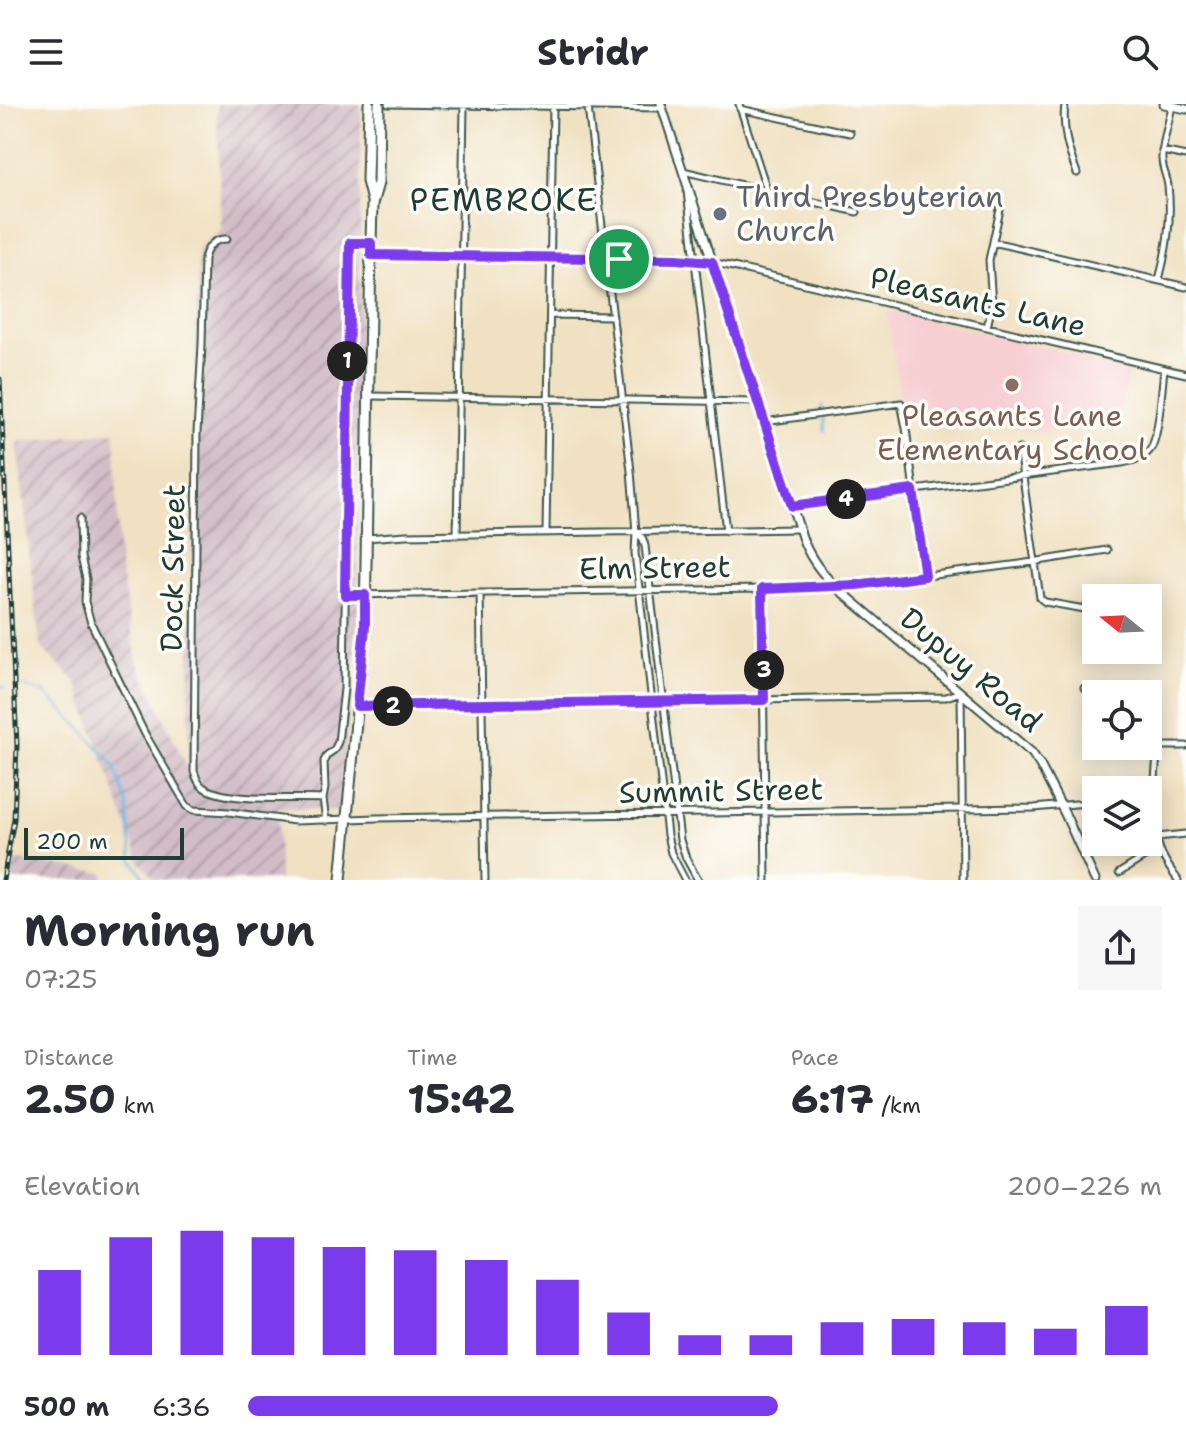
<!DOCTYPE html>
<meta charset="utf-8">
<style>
:root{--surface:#fff;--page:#f7f7f7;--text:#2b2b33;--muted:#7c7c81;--accent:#7c3aed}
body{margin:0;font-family:"Shantell Sans",sans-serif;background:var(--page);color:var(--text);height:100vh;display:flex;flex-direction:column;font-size:30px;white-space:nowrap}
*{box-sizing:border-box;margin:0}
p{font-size:26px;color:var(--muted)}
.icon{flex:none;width:44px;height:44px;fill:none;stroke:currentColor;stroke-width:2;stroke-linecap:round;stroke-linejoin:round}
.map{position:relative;height:776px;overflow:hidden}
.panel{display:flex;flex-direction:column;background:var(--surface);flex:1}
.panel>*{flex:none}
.needle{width:52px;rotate:288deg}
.tools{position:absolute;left:1082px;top:480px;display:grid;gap:16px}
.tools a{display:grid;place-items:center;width:80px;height:80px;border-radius:0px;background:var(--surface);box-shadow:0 4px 20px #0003;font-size:40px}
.scale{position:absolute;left:24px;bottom:20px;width:160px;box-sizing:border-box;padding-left:8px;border:4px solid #1f3d34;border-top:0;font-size:22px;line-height:28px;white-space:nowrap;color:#1f3d34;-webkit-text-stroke:6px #fdfcf7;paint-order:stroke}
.pin{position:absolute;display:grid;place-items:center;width:68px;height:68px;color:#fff;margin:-34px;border:4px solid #fff;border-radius:50%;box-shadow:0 2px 8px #0007}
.km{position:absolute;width:40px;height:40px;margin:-20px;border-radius:50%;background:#222;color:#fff;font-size:22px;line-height:40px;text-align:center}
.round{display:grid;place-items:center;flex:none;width:84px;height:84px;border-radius:0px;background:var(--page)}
.summary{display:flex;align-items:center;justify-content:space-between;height:136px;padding:0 24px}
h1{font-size:44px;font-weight:700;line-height:60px}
.figures{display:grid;grid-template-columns:repeat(3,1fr);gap:12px;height:136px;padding:8px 24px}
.figures div{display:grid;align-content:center}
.figures b{font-size:40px;font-weight:700}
.figures small{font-size:22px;font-weight:400}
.figures p{font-size:22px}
.chart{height:224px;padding:16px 24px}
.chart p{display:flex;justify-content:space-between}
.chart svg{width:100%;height:144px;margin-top:8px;stroke:var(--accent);stroke-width:6}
ul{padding:0 24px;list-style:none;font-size:26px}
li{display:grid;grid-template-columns:128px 96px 1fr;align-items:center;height:60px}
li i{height:20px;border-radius:10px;background:var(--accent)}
header{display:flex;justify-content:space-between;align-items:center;height:104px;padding:0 24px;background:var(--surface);font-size:36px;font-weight:700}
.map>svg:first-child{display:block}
.built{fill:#f7cfd3}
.industrial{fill:url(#industrial-furrows)}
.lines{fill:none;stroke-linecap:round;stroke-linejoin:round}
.stream{stroke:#65b5e0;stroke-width:2}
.minor-casing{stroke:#3e5649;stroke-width:9}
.tertiary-casing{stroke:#3e5649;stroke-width:11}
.primary-casing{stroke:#3e5649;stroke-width:13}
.minor{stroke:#fff;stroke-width:5}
.tertiary{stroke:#fff;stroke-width:7}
.primary{stroke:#fff;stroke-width:9}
.rail-casing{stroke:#1f3d34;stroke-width:5}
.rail{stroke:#fdfcf7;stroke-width:2;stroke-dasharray:6;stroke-linecap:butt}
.route-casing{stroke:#fff;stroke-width:16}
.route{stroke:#7c3aed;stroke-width:10}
.worship-dot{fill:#6b7280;stroke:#fdfcf7;stroke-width:3}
.education-dot{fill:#8d6e63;stroke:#fdfcf7;stroke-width:3}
.labels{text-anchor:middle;stroke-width:7;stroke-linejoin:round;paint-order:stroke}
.worship-label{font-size:30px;fill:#5b616d;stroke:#fdfcf7;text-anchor:start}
.street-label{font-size:30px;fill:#1f3d34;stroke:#fdfcf7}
.education-label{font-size:30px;fill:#785e54;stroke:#fdfcf7}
.neighbourhood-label{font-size:32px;letter-spacing:2px;fill:#1f3d34;stroke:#fdfcf7}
</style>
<header><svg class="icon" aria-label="menu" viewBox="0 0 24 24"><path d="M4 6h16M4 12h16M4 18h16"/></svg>Stridr<svg class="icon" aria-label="search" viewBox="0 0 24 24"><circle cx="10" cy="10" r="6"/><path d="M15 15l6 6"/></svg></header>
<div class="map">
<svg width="1186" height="776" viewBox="0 0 1186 776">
<defs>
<pattern id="industrial-furrows" width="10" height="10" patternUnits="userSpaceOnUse" patternTransform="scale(2)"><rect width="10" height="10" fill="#d2bdc7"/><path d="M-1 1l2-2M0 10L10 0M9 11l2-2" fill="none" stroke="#aa9ba2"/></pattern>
</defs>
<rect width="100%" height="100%" fill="#fdfcf7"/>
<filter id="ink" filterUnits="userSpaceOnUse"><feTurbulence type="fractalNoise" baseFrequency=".0125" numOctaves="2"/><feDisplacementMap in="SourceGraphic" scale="16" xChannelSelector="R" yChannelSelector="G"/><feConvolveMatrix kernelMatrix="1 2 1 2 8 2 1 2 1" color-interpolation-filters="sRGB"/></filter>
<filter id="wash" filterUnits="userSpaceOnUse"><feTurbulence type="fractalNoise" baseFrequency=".006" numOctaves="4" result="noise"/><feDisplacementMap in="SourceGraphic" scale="32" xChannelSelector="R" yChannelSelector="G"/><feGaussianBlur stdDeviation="1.8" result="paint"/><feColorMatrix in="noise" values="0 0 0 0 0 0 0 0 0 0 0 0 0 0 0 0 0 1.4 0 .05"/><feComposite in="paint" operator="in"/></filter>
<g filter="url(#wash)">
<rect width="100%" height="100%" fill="#f0e1c2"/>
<!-- built -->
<path class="built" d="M886 206 1130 263 1119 315 1040 329 901 299Z"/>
<!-- industrial -->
<path class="industrial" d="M217 0H361L358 516 339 707 278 703 279 776H156L140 759 76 578 40 542 17 338 115 327 119 460 137 558 188 665 198 146 221 126Z
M13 755 104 769H105L103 776H9Z"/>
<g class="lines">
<!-- stream -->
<path class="stream" d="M822 301V305
M823 313 824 327
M0 582 4 583
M23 582 43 588 77 620 114 661 127 700 132 755 146 776"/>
</g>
</g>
<g filter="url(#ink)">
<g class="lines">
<!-- minor casing -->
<g class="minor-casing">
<path id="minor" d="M388 0 662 4
M739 0 767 86
M1065 0C1062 25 1068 46 1077 69
M588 3 631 367 636 428 635 449 667 731 671 749 685 776
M740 5 850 29
M1162 47 1186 52
M683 67 857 108
M687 87 726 427
M227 135C214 135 207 142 204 155L202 241 197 329 194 667C196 673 198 680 203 683 225 699 294 693 323 695
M993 138 1186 183
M372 151 676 155 712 158 1186 270
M1159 176C1167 146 1172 114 1168 82 1167 72 1161 63 1162 52 1163 35 1169 18 1172 2
M550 211 613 212
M987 223 992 201 989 156 1001 101
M370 292 758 298
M764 318 901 299 906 324 925 472
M1019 345 1040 494 1045 498 1096 507
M792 402 1122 359C1133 357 1143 355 1150 346 1159 335 1162 282 1164 265
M80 414 81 453 86 475 85 498 91 519 145 630 187 702 194 706 229 708 295 717 376 714 1034 704 1096 698
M637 428 643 435 645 442 680 736 686 754 698 776
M546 429 553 2
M457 431 464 1
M366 434 406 431 799 425
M762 485 766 776
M480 489 485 776
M345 491 762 485 856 481 1020 460 1107 446
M1084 584 1100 590
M358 602 946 593 961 588 963 776
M1148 632 1158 642
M1158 642C1155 672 1150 715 1159 743 1163 756 1171 766 1178 776
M1158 642H1186
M326 717 323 695 325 684 324 657 327 651 334 646 338 638 344 585 350 139H371
M1157 733 1186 730
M1119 769 1159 744"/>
</g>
<!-- tertiary casing -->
<g class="tertiary-casing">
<path id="tertiary" d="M661 0 802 433C809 453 820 468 836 483L1032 649 1040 661 1065 710 1095 776
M1164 0 1186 5"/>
</g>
<!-- primary casing -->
<g class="primary-casing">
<path id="primary" d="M369 0 367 77 372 97
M341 776 365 523 371 139 372 100 378 79 379 0"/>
</g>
<!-- minor -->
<use href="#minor" class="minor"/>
<!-- tertiary -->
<use href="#tertiary" class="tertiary"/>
<!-- primary -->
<use href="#primary" class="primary"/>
<!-- rail casing -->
<g class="rail-casing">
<path id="rail" d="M0 275 17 641 14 715 3 776"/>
</g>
<!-- rail -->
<use href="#rail" class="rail"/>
</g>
</g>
<g class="lines" filter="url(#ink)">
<!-- route casing -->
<g class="route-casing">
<path id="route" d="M350 139H371V151L676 155 712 158 792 402 913 386 925 472 856 481 762 485 764 596 357 602 365 523V491H345Z"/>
</g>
<!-- route -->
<use href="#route" class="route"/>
</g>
<!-- markers -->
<circle class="worship-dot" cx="720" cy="110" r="8"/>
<circle class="education-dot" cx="1012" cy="281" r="8"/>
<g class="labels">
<!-- worship labels -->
<g class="worship-label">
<text x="736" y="103">Third Presbyterian<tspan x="736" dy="34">Church</tspan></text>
</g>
<!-- street labels -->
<g class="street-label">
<text transform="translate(978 198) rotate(13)" y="10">Pleasants Lane</text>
<text transform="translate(173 464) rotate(-89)" y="10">Dock Street</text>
<text transform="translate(655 464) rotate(-1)" y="10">Elm Street</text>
<text transform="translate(971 566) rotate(40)" y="10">Dupuy Road</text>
<text transform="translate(721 687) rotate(-1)" y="10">Summit Street</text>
</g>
<!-- education labels -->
<g class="education-label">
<text x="1012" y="322">Pleasants Lane<tspan x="1012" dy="34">Elementary School</tspan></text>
</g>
<!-- neighbourhood labels -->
<g class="neighbourhood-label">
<text x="504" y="107">PEMBROKE</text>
</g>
</g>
</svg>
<div class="tools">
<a><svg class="needle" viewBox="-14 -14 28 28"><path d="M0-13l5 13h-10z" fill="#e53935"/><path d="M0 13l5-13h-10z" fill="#7c7c81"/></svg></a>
<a><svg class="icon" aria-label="locate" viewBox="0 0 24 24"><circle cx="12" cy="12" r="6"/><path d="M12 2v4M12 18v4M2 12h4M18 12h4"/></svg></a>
<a><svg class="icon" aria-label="layers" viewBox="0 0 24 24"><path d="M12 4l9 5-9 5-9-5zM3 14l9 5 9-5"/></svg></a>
</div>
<div class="scale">200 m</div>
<div class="pin" style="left:619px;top:155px;background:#1e9e55"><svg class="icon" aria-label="arrive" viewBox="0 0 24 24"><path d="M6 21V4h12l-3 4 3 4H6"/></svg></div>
<b class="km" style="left:347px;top:257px">1</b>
<b class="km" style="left:393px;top:602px">2</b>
<b class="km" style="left:764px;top:566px">3</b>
<b class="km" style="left:846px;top:395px">4</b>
</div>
<section class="panel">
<div class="summary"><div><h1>Morning run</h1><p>07:25</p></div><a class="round"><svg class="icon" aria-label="share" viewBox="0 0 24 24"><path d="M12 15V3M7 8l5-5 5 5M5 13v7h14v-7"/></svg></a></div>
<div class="figures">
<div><p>Distance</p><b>2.50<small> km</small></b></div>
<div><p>Time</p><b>15:42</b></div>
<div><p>Pace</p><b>6:17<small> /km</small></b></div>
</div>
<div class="chart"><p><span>Elevation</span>200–226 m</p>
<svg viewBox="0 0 160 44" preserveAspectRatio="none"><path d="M5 44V18M15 44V8M25 44V6M35 44V8M45 44V11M55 44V12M65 44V15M75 44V21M85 44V31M95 44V38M105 44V38M115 44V34M125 44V33M135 44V34M145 44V36M155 44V29"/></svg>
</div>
<ul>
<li><b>500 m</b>6:36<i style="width:58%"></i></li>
</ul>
</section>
